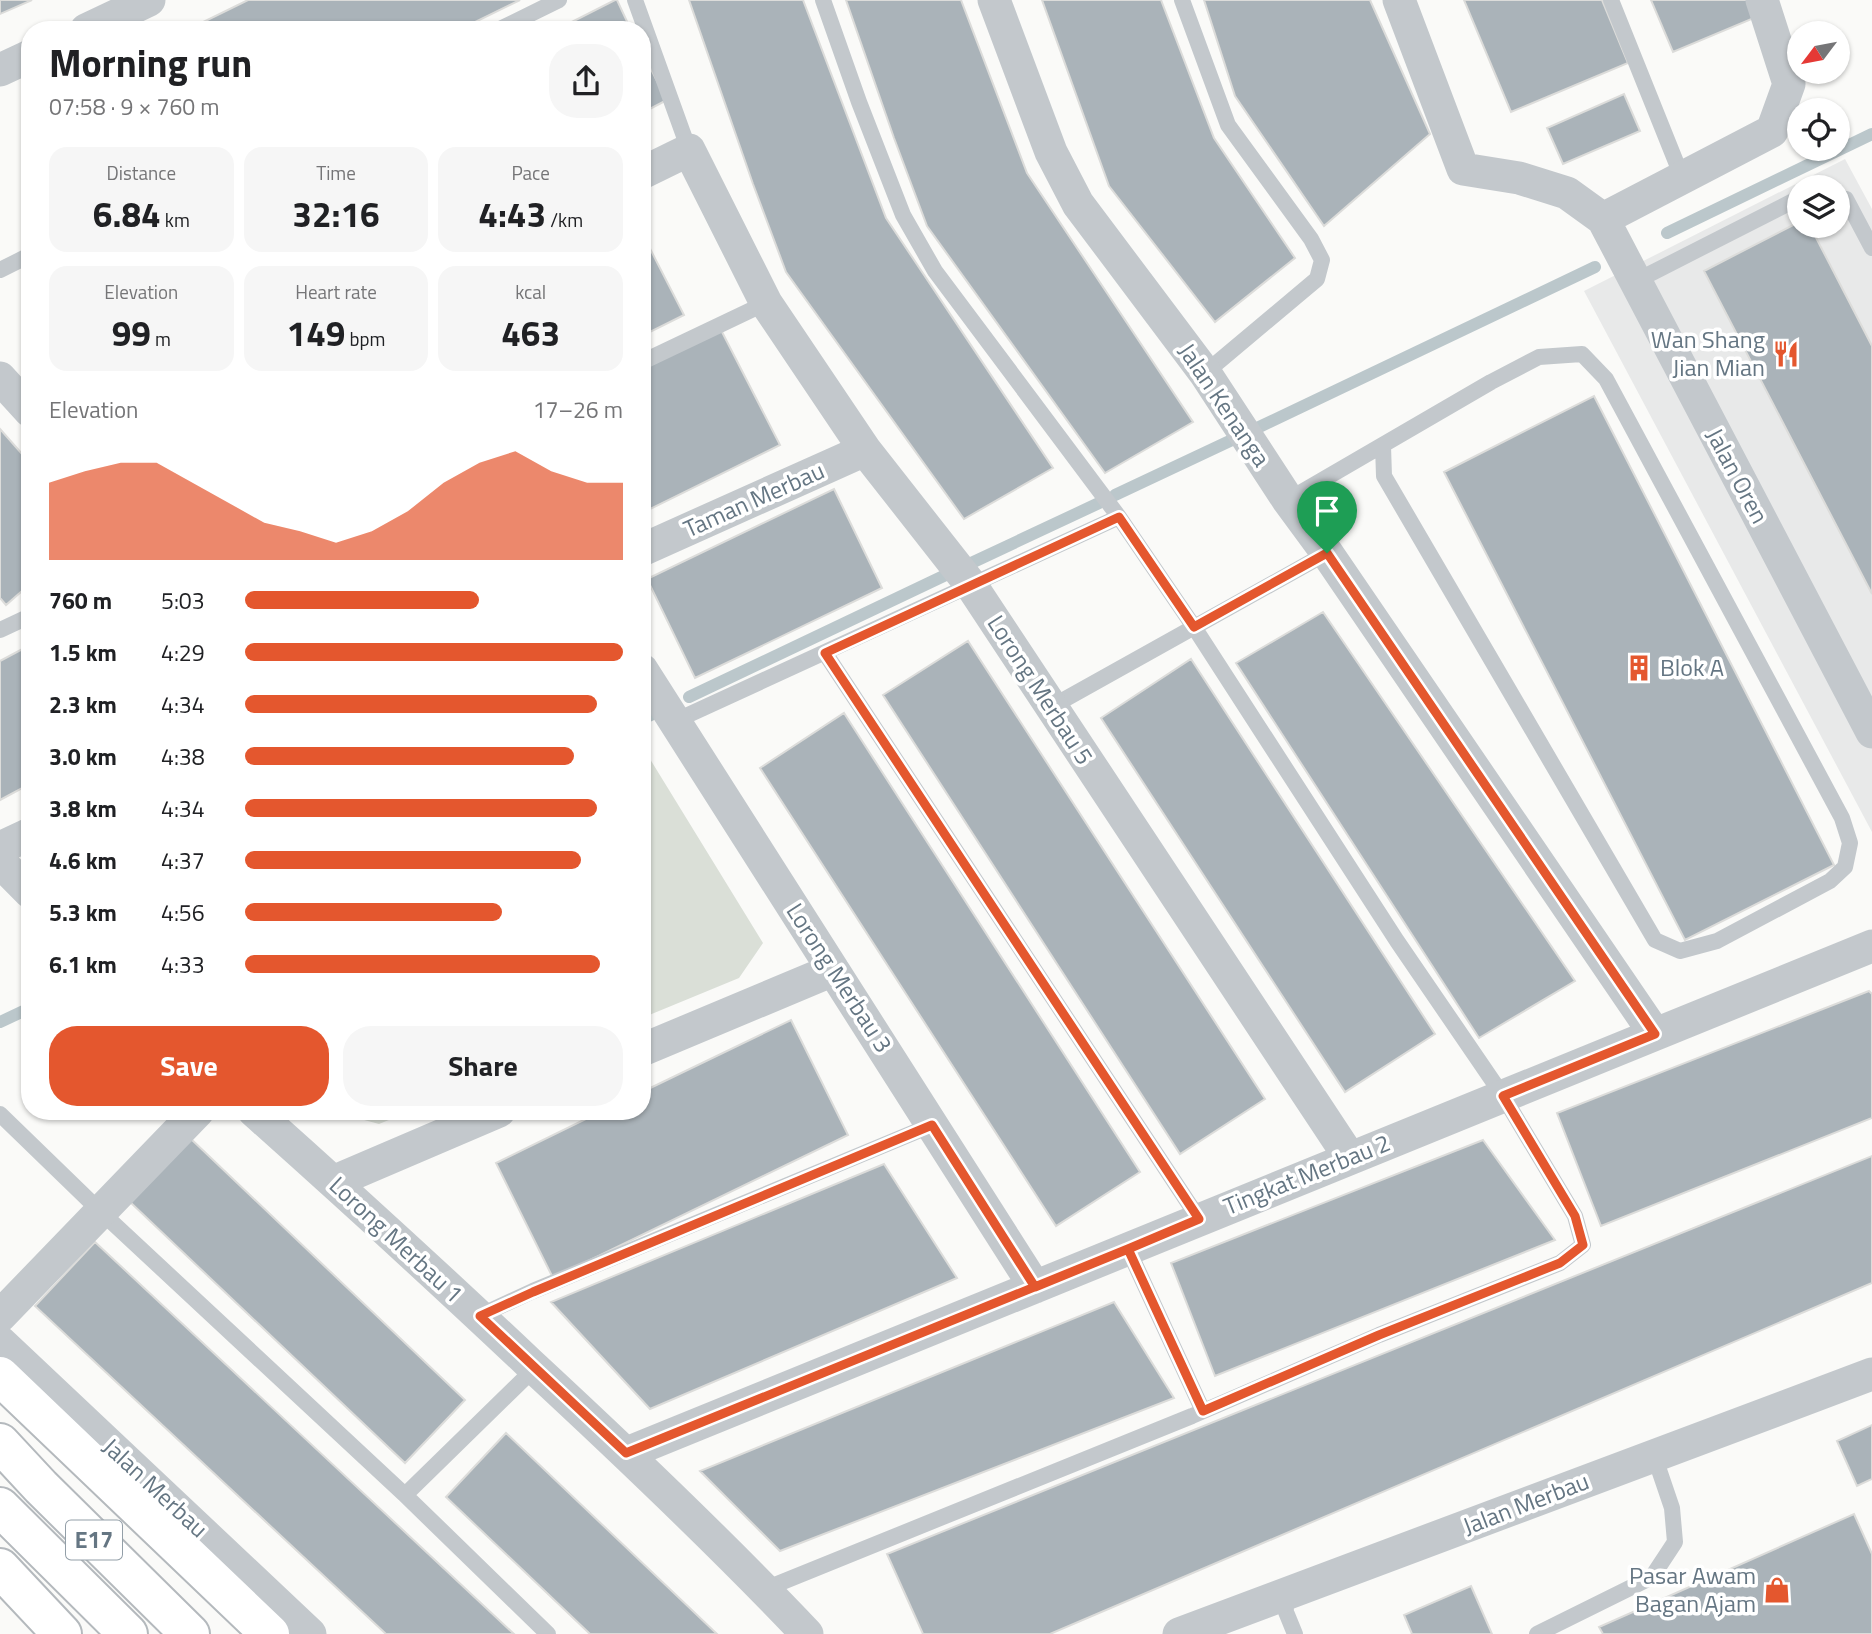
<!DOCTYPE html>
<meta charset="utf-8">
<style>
:root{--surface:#fff;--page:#f6f6f6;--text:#202124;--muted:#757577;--accent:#e4572e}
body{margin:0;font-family:"Titillium Web",sans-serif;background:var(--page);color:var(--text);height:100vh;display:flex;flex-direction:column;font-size:26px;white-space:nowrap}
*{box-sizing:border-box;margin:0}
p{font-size:23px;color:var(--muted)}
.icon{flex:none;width:38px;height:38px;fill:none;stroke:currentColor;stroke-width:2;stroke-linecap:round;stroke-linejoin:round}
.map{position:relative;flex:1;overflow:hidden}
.panel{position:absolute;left:21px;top:21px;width:630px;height:1099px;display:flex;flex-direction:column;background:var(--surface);border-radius:28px;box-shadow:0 2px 5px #0004}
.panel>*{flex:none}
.needle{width:46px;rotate:238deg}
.controls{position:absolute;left:1787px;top:21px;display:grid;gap:14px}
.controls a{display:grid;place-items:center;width:63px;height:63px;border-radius:50%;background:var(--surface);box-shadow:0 2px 5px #0004;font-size:35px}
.pin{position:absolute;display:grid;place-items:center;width:60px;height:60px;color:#fff;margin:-72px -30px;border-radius:50% 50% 50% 0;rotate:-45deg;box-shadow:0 0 7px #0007}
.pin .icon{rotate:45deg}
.round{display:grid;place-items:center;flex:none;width:74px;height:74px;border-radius:28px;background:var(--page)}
.summary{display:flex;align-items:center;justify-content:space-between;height:119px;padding:0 28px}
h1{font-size:38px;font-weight:700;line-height:52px}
.metrics{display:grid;grid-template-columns:repeat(3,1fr);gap:10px;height:119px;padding:7px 28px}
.metrics div{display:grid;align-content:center;border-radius:18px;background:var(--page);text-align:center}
.metrics b{font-size:35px;font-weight:700}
.metrics small{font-size:19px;font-weight:400}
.metrics p{font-size:19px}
.chart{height:196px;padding:14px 28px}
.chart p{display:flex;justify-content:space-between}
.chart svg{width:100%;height:126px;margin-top:7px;fill:var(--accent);opacity:.7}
.primary-button{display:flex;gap:14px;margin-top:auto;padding:14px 28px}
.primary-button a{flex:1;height:80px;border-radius:28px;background:var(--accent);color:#fff;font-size:28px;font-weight:700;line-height:80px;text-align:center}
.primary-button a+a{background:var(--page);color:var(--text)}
ul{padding:0 28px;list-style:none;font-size:23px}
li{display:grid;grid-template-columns:112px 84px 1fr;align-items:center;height:52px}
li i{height:18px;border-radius:9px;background:var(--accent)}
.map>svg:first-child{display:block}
.built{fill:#e8e9e9;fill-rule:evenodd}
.green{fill:#dadfd7}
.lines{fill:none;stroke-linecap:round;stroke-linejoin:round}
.stream{stroke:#bbc7cb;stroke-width:12}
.building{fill:#aab3b9;stroke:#dcdcda;stroke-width:2}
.highway-casing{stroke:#b4b9bd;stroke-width:42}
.lane{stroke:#c3c8cc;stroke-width:16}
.street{stroke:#c3c8cc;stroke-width:33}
.highway{stroke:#fff;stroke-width:38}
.route-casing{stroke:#fff;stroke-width:14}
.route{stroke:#e4572e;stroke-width:9}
.labels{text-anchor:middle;stroke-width:7;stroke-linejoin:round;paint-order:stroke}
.shield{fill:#fff;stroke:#939fa8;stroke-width:2}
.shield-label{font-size:23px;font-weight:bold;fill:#657683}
.poi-label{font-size:24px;fill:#657683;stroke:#fff;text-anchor:end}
.street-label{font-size:24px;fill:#657683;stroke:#fff}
</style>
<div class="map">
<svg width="1872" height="1634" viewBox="0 0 1872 1634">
<rect width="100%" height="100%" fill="#fafaf8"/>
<!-- built -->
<path class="built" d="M1845 159 1872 209V832L1584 291ZM1799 187H1838V226H1799Z"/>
<!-- green -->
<path class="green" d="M642 746 763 943 739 978 642 1018Z
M331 1111H411L379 1124Z"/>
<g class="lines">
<!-- stream -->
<path class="stream" d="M1667 233 1872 134
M1255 429 1595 267
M1115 495 1234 439
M967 565 1099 503
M689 697 952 572
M642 719 655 713
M0 1022 30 1008"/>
</g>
<!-- building -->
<path class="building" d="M0 0H32L0 14Z
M248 0H520L459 30H187Z
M617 0 631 30H556L615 0Z
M689 0H803L886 218 1053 468 964 519 786 272 753 184Z
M846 0H961L1027 173 1193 422 1105 473 927 226 894 138Z
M1042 0H1161L1214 138 1295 258 1215 322 1109 186Z
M1204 0H1370L1430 134 1324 226 1235 96Z
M1464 0H1602L1628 63 1511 112Z
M1651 0H1747L1754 18 1673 52Z
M642 52 667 100 642 113Z
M1624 94 1640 131 1563 164 1547 128Z
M1799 222V226H1810L1872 346V594L1704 271Z
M642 233 684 315 642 336Z
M721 330 780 445 642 513V369Z
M1594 396 1834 865 1685 940 1444 472Z
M0 429 30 463V584L6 605 0 598Z
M834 489 882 588 695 678 647 579Z
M1323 612 1575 981 1479 1038 1236 663Z
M968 641 1265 1099 1180 1154 883 695Z
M30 645V784L0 800V661Z
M1191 659 1435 1034 1345 1092 1101 718Z
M844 713 1140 1172 1056 1226 760 768Z
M1869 991 1872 994V1118L1601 1226 1557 1113Z
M791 1020 848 1135 553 1278 496 1163 602 1111H642V1092Z
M190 1138 465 1400 405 1463 130 1202Z
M1483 1140 1555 1240 1215 1376 1171 1263Z
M1872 1156V1283L1050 1634H923L887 1554Z
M884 1164 957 1278 650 1409 551 1302Z
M95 1242 514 1634H386L35 1306Z
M1114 1302 1174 1398 780 1551 700 1471Z
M1872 1425V1479L1857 1486 1837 1441Z
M506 1433 717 1634H590L446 1497Z
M1854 1514 1872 1554V1634H1603L1599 1627Z
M1471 1586 1492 1634H1412L1404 1615Z"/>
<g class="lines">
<!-- highway casing -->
<g class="highway-casing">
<path id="highway" d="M0 1376 270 1634
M0 1443 41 1487 190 1634
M0 1507 128 1634
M0 1568 62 1634"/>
</g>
<!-- lane -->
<path class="lane" d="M635 0 689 150
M1182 0 1228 125 1311 239 1322 260 1317 279 1205 373
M1611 0 1682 177
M498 30 559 0
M1838 198 1846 199 1872 248
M0 270 30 255
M1636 281 1799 198
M642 362 766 303
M1288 500 1491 382 1539 357 1582 354 1606 379 1842 818 1850 843 1845 867 1830 881 1717 941 1680 951 1655 940 1384 476 1383 446
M0 630 30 616
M825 653 1199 1219
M1051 707 1327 553
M675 721 1119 517
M0 1114 100 1211 405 1495 548 1634
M1128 1249 1203 1411
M479 1316 533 1291 932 1125
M405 1495 535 1368
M765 1589 1192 1416 1379 1335 1560 1263 1583 1245 1575 1216 1503 1096 1397 941 1194 627 1119 517 935 271 903 215 859 102 823 0
M1285 1594 1286 1612 1295 1634
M1537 1634 1652 1577 1675 1542 1672 1508 1654 1455"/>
<!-- street -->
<path class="street" d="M994 0 1051 152 1078 204 1205 373 1288 500 1327 553 1655 1034
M1399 0 1463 169 1519 178 1567 193 1603 219 1872 732
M86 30 149 0
M0 70 30 56
M642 173 689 150 766 303 865 450 971 585 1350 1158
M1603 219 1772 131 1789 84 1762 0
M0 378 30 411
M642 550 865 450
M642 670 1035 1287
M0 848 30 834
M0 862 30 892
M642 1050 833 970
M254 1111C347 1194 439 1278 529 1363 624 1451 718 1540 807 1634
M333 1182 499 1111
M0 1316 198 1111
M0 1342 310 1634
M627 1453 1872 946
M1179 1634 1872 1374"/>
<!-- highway -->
<use href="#highway" class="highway"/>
</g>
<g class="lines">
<!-- route casing -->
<g class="route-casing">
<path id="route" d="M1327 553 1194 627 1119 517 825 653 1199 1219 1128 1249 626 1453 480 1316 533 1292 932 1125 1035 1287 1128 1249 1203 1411 1379 1335 1560 1263 1583 1245 1575 1216 1503 1096 1655 1034 1327 553"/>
</g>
<!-- route -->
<use href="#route" class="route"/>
</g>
<!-- icons -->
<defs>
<g id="restaurant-bare" transform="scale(2.1)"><path d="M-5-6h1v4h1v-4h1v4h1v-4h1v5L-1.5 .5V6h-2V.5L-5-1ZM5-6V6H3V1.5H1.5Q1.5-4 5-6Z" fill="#e4572e" stroke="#fff" stroke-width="2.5" paint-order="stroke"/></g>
<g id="building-bare" transform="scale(2.1)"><path d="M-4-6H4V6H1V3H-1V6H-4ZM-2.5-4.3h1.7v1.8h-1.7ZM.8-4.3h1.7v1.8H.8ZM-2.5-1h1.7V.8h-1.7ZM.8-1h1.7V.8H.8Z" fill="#e4572e" stroke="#fff" stroke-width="2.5" paint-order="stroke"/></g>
<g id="shop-bare" transform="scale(2.1)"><path d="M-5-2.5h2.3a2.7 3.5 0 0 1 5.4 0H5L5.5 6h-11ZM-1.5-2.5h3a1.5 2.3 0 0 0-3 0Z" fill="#e4572e" stroke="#fff" stroke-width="2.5" paint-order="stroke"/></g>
</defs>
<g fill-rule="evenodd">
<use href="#restaurant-bare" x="1786" y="354"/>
<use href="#building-bare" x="1639" y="668"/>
<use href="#shop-bare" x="1777" y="1590"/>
</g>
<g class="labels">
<!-- shield labels -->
<rect class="shield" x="66" y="1520.5" width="56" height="39" rx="5"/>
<g class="shield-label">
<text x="94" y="1548">E17</text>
</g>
<!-- poi labels -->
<g class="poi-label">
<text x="1765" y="348">Wan Shang<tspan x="1765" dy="28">Jian Mian</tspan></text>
<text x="1660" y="676" text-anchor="start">Blok A</text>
<text x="1756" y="1584">Pasar Awam<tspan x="1756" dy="28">Bagan Ajam</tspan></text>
</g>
<!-- street labels -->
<g class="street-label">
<text transform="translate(1224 405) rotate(56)" y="8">Jalan Kenanga</text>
<text transform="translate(1737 476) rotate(62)" y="8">Jalan Oren</text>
<text transform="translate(754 500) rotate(-24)" y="8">Taman Merbau</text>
<text transform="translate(1040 690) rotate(57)" y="8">Lorong Merbau 5</text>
<text transform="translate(839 978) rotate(57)" y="8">Lorong Merbau 3</text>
<text transform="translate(1307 1175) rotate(-22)" y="8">Tingkat Merbau 2</text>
<text transform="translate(396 1240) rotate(43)" y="8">Lorong Merbau 1</text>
<text transform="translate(155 1488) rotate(43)" y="8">Jalan Merbau</text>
<text transform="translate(1526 1504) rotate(-21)" y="8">Jalan Merbau</text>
</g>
</g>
</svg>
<div class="controls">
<a><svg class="needle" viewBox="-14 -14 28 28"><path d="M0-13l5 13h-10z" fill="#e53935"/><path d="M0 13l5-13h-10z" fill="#757577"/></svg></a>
<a><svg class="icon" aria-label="locate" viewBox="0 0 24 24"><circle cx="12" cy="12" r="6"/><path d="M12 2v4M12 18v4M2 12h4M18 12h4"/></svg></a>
<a><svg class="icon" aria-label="layers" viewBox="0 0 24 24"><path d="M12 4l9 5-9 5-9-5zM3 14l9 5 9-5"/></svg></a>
</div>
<div class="pin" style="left:1327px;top:553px;background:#1e9e55"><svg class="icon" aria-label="arrive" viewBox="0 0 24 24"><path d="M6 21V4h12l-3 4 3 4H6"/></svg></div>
<section class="panel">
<div class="summary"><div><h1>Morning run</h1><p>07:58 · 9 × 760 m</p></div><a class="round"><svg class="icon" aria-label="share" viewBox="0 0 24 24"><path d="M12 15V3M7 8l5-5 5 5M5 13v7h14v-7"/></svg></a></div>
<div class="metrics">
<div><p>Distance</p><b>6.84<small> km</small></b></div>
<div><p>Time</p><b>32:16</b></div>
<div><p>Pace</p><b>4:43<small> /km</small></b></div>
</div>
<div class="metrics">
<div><p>Elevation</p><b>99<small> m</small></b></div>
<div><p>Heart rate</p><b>149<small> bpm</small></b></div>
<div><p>kcal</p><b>463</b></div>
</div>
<div class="chart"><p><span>Elevation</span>17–26 m</p>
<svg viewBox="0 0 160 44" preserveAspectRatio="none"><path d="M0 44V17L10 13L20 10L30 10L40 17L50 24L60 31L70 34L80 38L90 34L100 27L110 17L120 10L130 6L140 13L150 17L160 17V44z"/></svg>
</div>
<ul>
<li><b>760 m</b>5:03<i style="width:62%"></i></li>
<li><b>1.5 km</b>4:29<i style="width:100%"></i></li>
<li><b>2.3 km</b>4:34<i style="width:93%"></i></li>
<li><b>3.0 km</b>4:38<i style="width:87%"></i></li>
<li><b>3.8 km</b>4:34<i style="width:93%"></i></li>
<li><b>4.6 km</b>4:37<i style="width:89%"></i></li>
<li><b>5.3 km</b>4:56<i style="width:68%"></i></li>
<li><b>6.1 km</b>4:33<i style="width:94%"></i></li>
</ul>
<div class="primary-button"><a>Save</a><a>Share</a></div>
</section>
</div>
